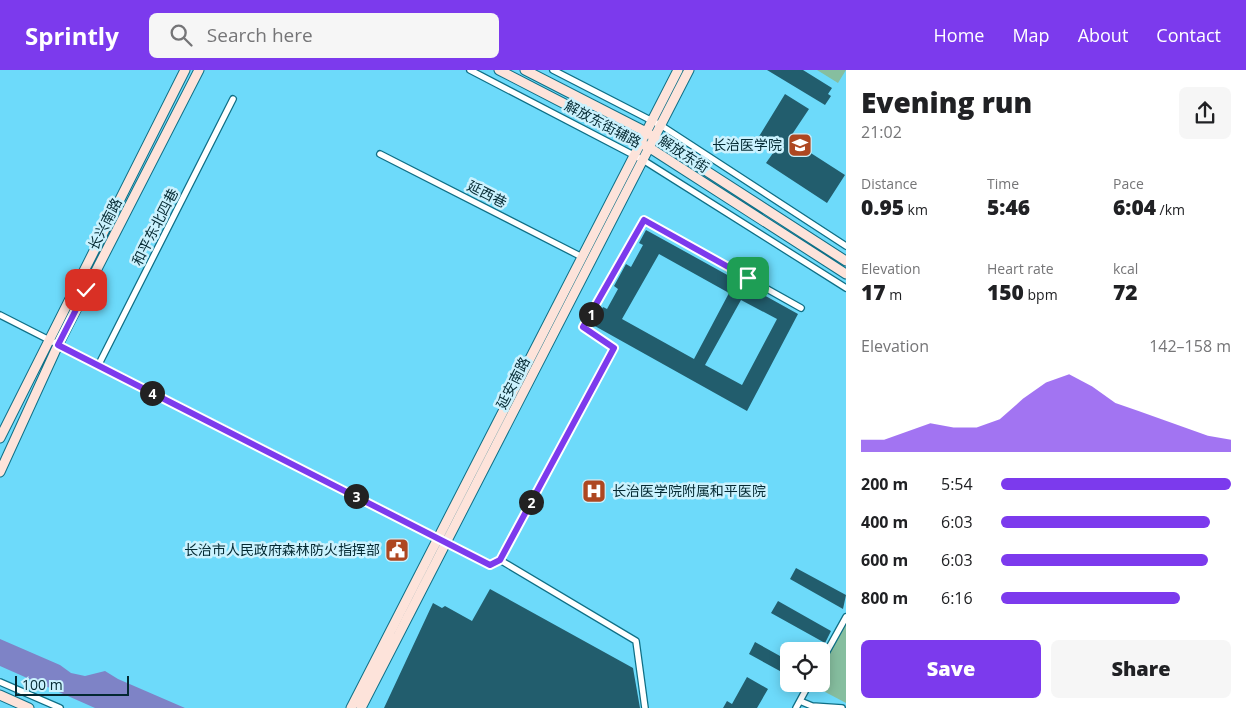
<!DOCTYPE html>
<meta charset="utf-8">
<style>
:root{--surface:#fff;--page:#f6f6f6;--text:#202124;--muted:#757577;--accent:#7c3aed}
body{margin:0;font-family:"Open Sans","Noto Sans SC",sans-serif;background:var(--page);color:var(--text);height:100vh;display:flex;flex-direction:column;font-size:19px;white-space:nowrap}
*{box-sizing:border-box;margin:0}
p{font-size:16px;color:var(--muted)}
.icon{flex:none;width:28px;height:28px;fill:none;stroke:currentColor;stroke-width:2;stroke-linecap:round;stroke-linejoin:round}
.map{position:relative;flex:1;overflow:hidden}
.drawer{display:flex;flex-direction:column;background:var(--surface);width:400px}
.drawer>*{flex:none}
.tools{position:absolute;left:780px;top:572px;display:grid;gap:10px}
.tools a{display:grid;place-items:center;width:50px;height:50px;border-radius:8px;background:var(--surface);box-shadow:0 2px 12px #0003;font-size:25px}
.scale{position:absolute;left:15px;bottom:12px;width:114px;box-sizing:border-box;padding-left:5px;border:2px solid #042932;border-top:0;font-size:14px;line-height:18px;white-space:nowrap;color:#042932;-webkit-text-stroke:4px #cbf2fe;paint-order:stroke}
.pin{position:absolute;display:grid;place-items:center;width:42px;height:42px;color:#fff;margin:-21px;border-radius:10px;box-shadow:0 2px 8px #0006}
.km{position:absolute;width:25px;height:25px;margin:-12px;border-radius:50%;background:#222;color:#fff;font-size:14px;line-height:25px;text-align:center}
.round{display:grid;place-items:center;flex:none;width:52px;height:52px;border-radius:8px;background:var(--page)}
.headline{display:flex;align-items:center;justify-content:space-between;height:85px;padding:0 15px}
h1{font-size:28px;font-weight:800;line-height:38px}
.figures{display:grid;grid-template-columns:repeat(3,1fr);gap:8px;height:85px;padding:5px 15px}
.figures div{display:grid;align-content:center}
.figures b{font-size:21px;font-weight:800}
.figures small{font-size:14px;font-weight:400}
.figures p{font-size:14px}
.chart{height:140px;padding:10px 15px}
.chart p{display:flex;justify-content:space-between}
.chart svg{width:100%;height:90px;margin-top:5px;fill:var(--accent);opacity:.7}
.action{display:flex;gap:10px;margin-top:auto;padding:10px 15px}
.action a{flex:1;height:58px;border-radius:8px;background:var(--accent);color:#fff;font-size:20px;font-weight:800;line-height:58px;text-align:center}
.action a+a{background:var(--page);color:var(--text)}
ul{padding:0 15px;list-style:none;font-size:16px}
li{display:grid;grid-template-columns:80px 60px 1fr;align-items:center;height:38px}
li i{height:12px;border-radius:6px;background:var(--accent)}
header{display:flex;align-items:center;gap:30px;box-sizing:border-box;height:70px;padding:0 25px;background:var(--accent);color:#fff}
header strong{font-size:24px}
nav{display:flex;gap:28px;margin-inline-start:auto;font-size:18px}
.search{width:350px;height:45px;background:var(--page);display:flex;align-items:center;gap:12px;box-sizing:border-box;padding:0 18px;border-radius:8px;color:var(--muted);font-size:19px}
main{display:flex;flex:1;min-height:0}
.map>svg:first-child{display:block}
.green{fill:#86be9f}
.water{fill:#7e83c6}
.building{fill:#225d6d;fill-rule:evenodd}
.lines{fill:none;stroke-linecap:round;stroke-linejoin:round}
.minor-casing{stroke:#0f6f86;stroke-width:8}
.secondary-casing{stroke:#0f6f86;stroke-width:11}
.minor{stroke:#fff;stroke-width:5.5}
.secondary{stroke:#fde3da;stroke-width:9}
.route-casing{stroke:#fff;stroke-width:10}
.route{stroke:#7c3aed;stroke-width:6}
.labels{text-anchor:middle;stroke-width:5;stroke-linejoin:round;paint-order:stroke}
.street-label{font-size:14px;fill:#042932;stroke:#cbf2fe}
.poi-label{font-size:14px;fill:#042932;stroke:#cbf2fe;text-anchor:end}
</style>
<header>
<strong>Sprintly</strong>
<div class="search"><svg class="icon" aria-label="search" viewBox="0 0 24 24"><circle cx="10" cy="10" r="6"/><path d="M15 15l6 6"/></svg>Search here</div>
<nav><a>Home</a><a>Map</a><a>About</a><a>Contact</a></nav>
</header>
<main>
<div class="map">
<svg width="846" height="638" viewBox="0 0 846 638">
<rect width="100%" height="100%" fill="#6ddafa"/>
<!-- green -->
<path class="green" d="M817 0H846L838 13Z
M846 553V633L812 615 821 614V598Z"/>
<!-- water -->
<path class="water" d="M0 569 60 595 71 603 85 606 105 601 118 609 185 638H95L0 596Z"/>
<!-- building -->
<path class="building" d="M767 0H803L832 18 828 24 831 26 825 35Z
M785 24 809 39 789 69 845 105 827 133 766 93 773 83 755 73Z
M646 160 798 244 747 341 593 255 603 237 607 239 618 219 614 216 626 194 631 197 643 175 639 173ZM659 184 729 223 694 289 622 249ZM741 230 777 249 742 315 705 295Z
M796 498 846 525 843 539 790 509Z
M490 519 633 598 640 638H384L433 533 442 538 445 536 472 551Z
M778 531 831 561 825 573 771 543Z
M755 572 789 591V606L749 584Z
M747 607 768 619 757 638H723L727 631 732 634Z"/>
<g class="lines">
<!-- minor casing -->
<g class="minor-casing">
<path id="minor" d="M470 0 643 90 846 218
M553 0 662 56 846 176
M380 84 582 187
M0 245 491 495 500 490
M98 296 233 29
M821 592 846 547
M0 612 60 638
M800 631 812 636 842 638
M645 638 636 571 500 490 614 278 583 257 644 150 801 238
M796 638 809 614"/>
</g>
<!-- secondary casing -->
<g class="secondary-casing">
<path id="secondary" d="M499 0 650 78 846 204
M525 0 646 62 846 191
M0 368 185 0
M0 402 58 275 199 0
M0 625 29 638
M351 638 678 0
M361 638 689 0"/>
</g>
<!-- minor -->
<use href="#minor" class="minor"/>
<!-- secondary -->
<use href="#secondary" class="secondary"/>
</g>
<g class="lines">
<!-- route casing -->
<g class="route-casing">
<path id="route" d="M86 220 58 275 490 495 500 490 614 278 583 257 644 150 748 208"/>
</g>
<!-- route -->
<use href="#route" class="route"/>
</g>
<!-- icons -->
<defs>
<g id="university-square" transform="scale(1.25)"><rect x="-9" y="-9" width="18" height="18" rx="4" fill="#ae4721" stroke="#cbf2fe"/><path d="M0-5L7-2L0 1L-7-2ZM-4 1L0 2.5L4 1V4Q0 6-4 4Z" fill="#fff"/></g>
<g id="hospital-square" transform="scale(1.25)"><rect x="-9" y="-9" width="18" height="18" rx="4" fill="#ae4721" stroke="#cbf2fe"/><path d="M-5-5h3v3.5h4V-5h3V5h-3V1.5h-4V5h-3Z" fill="#fff"/></g>
<g id="civic-square" transform="scale(1.25)"><rect x="-9" y="-9" width="18" height="18" rx="4" fill="#ae4721" stroke="#cbf2fe"/><path d="M-.6-6.5H3V-4.5H.6V-3L4-1V1h2V6H-6V1h2V-1L-.6-3ZM-1.2 2.5V6h2.4V2.5Z" fill="#fff"/></g>
</defs>
<g fill-rule="evenodd">
<use href="#university-square" x="800" y="75"/>
<use href="#hospital-square" x="594" y="421"/>
<use href="#civic-square" x="397" y="480"/>
</g>
<g class="labels">
<!-- street labels -->
<g class="street-label">
<text transform="translate(603 54) rotate(28)" y="5">解放东街辅路</text>
<text transform="translate(684 84) rotate(33)" y="5">解放东街</text>
<text transform="translate(487 124) rotate(27)" y="5">延西巷</text>
<text transform="translate(105 154) rotate(-63)" y="5">长兴南路</text>
<text transform="translate(155 157) rotate(-63)" y="5">和平东北四巷</text>
<text transform="translate(513 313) rotate(-63)" y="5">延安南路</text>
</g>
<!-- poi labels -->
<g class="poi-label">
<text x="782" y="80">长治医学院</text>
<text x="612" y="426" text-anchor="start">长治医学院附属和平医院</text>
<text x="380" y="485">长治市人民政府森林防火指挥部</text>
</g>
</g>
</svg>
<div class="tools">
<a><svg class="icon" aria-label="locate" viewBox="0 0 24 24"><circle cx="12" cy="12" r="6"/><path d="M12 2v4M12 18v4M2 12h4M18 12h4"/></svg></a>
</div>
<div class="scale">100 m</div>
<div class="pin" style="left:748px;top:208px;background:#1e9e55"><svg class="icon" aria-label="arrive" viewBox="0 0 24 24"><path d="M6 21V4h12l-3 4 3 4H6"/></svg></div>
<div class="pin" style="left:86px;top:220px;background:#d93025"><svg class="icon" aria-label="check" viewBox="0 0 24 24"><path d="M5 12l5 5 9-10"/></svg></div>
<b class="km" style="left:591px;top:244px">1</b>
<b class="km" style="left:531px;top:432px">2</b>
<b class="km" style="left:356px;top:426px">3</b>
<b class="km" style="left:152px;top:323px">4</b>
</div>
<section class="drawer">
<div class="headline"><div><h1>Evening run</h1><p>21:02</p></div><a class="round"><svg class="icon" aria-label="share" viewBox="0 0 24 24"><path d="M12 15V3M7 8l5-5 5 5M5 13v7h14v-7"/></svg></a></div>
<div class="figures">
<div><p>Distance</p><b>0.95<small> km</small></b></div>
<div><p>Time</p><b>5:46</b></div>
<div><p>Pace</p><b>6:04<small> /km</small></b></div>
</div>
<div class="figures">
<div><p>Elevation</p><b>17<small> m</small></b></div>
<div><p>Heart rate</p><b>150<small> bpm</small></b></div>
<div><p>kcal</p><b>72</b></div>
</div>
<div class="chart"><p><span>Elevation</span>142–158 m</p>
<svg viewBox="0 0 160 44" preserveAspectRatio="none"><path d="M0 44V38L10 38L20 34L30 30L40 32L50 32L60 28L70 18L80 10L90 6L100 12L110 20L120 24L130 28L140 32L150 36L160 38V44z"/></svg>
</div>
<ul>
<li><b>200 m</b>5:54<i style="width:100%"></i></li>
<li><b>400 m</b>6:03<i style="width:91%"></i></li>
<li><b>600 m</b>6:03<i style="width:90%"></i></li>
<li><b>800 m</b>6:16<i style="width:78%"></i></li>
</ul>
<div class="action"><a>Save</a><a>Share</a></div>
</section>
</main>
